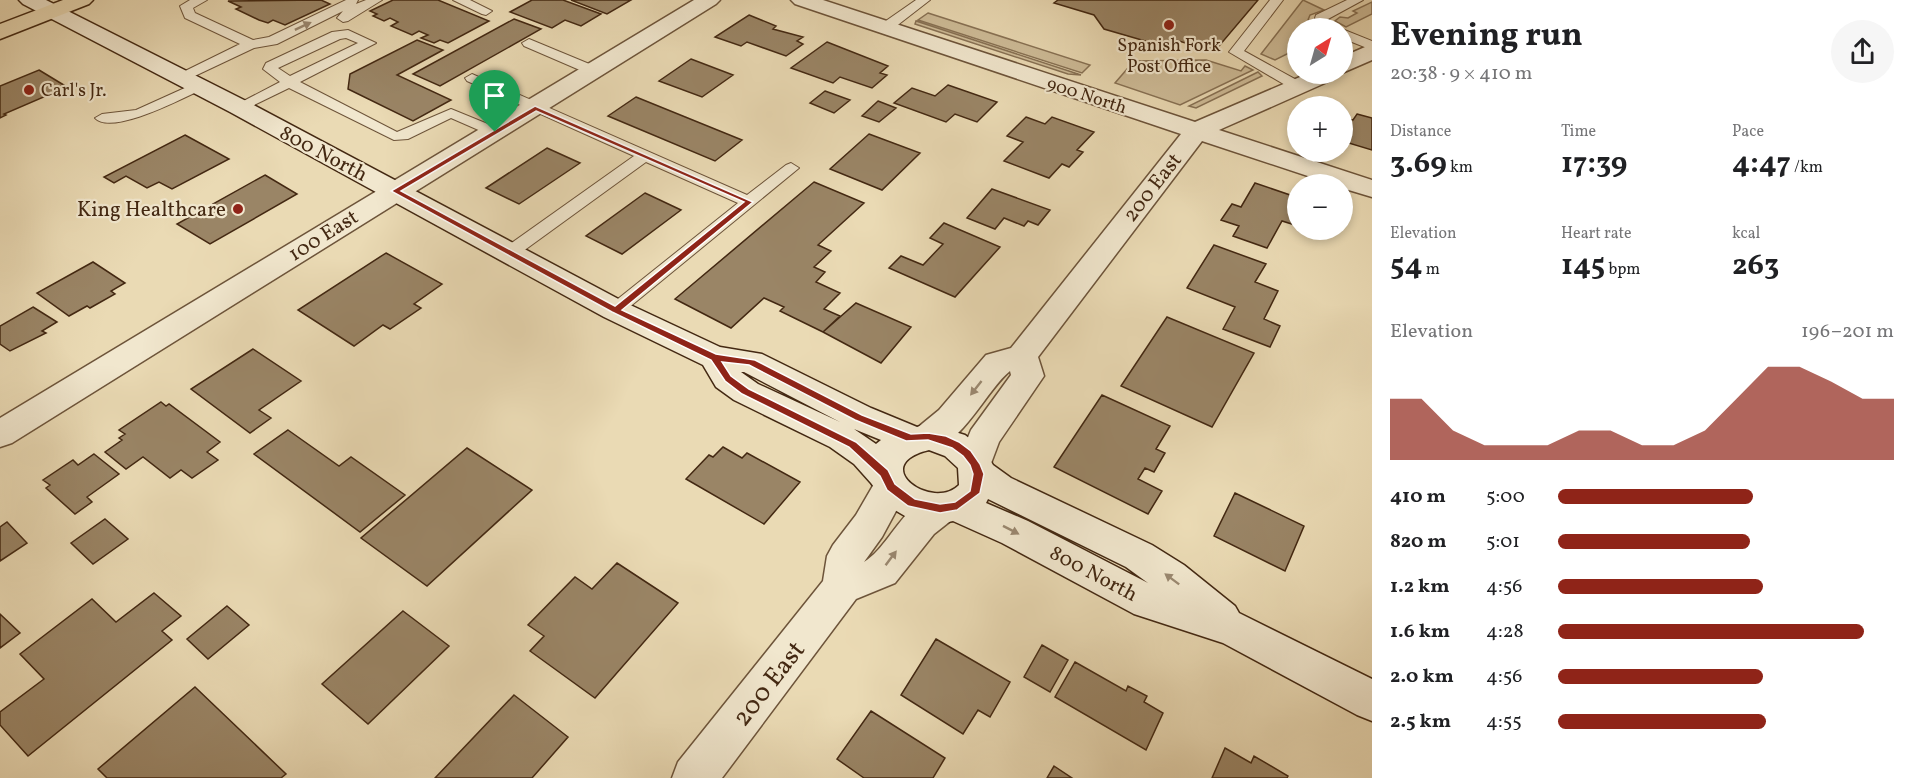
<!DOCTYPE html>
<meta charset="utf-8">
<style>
:root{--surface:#fff;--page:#f6f6f6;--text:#202124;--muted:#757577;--accent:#8f2418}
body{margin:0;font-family:Vollkorn,serif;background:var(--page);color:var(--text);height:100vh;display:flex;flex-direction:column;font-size:22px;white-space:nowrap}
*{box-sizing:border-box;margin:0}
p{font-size:20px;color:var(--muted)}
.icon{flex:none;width:33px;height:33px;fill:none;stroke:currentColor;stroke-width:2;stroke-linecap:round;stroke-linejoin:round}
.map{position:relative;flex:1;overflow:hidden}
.panel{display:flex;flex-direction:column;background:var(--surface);width:540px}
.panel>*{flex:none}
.needle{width:39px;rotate:37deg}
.buttons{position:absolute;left:1287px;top:18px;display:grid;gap:12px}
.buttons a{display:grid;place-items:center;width:66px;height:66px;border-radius:50%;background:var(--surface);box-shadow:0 3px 9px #0003;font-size:30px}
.pin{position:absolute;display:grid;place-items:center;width:51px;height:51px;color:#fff;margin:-62px -26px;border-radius:50% 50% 50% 0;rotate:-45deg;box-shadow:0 0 6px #0007}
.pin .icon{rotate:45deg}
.round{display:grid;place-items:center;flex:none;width:63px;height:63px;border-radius:32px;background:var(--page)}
.headline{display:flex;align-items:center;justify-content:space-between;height:102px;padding:0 18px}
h1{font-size:33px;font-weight:700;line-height:45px}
.stats{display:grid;grid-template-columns:repeat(3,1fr);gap:9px;height:102px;padding:6px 18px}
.stats div{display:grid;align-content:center}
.stats b{font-size:30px;font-weight:700}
.stats small{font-size:16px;font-weight:400}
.stats p{font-size:16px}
.chart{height:168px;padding:12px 18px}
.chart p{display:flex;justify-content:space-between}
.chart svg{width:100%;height:108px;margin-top:6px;fill:var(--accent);opacity:.7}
ul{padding:0 18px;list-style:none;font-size:20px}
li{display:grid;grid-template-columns:96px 72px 1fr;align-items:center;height:45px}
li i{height:15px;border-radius:8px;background:var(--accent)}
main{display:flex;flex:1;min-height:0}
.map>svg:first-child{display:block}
.green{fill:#cebc98;stroke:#887255;stroke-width:1.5}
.building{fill:#9a8566;stroke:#432812;stroke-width:1.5}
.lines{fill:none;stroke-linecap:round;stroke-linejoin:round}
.lane-casing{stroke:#6d543a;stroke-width:2}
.street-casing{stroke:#6d543a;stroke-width:3}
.secondary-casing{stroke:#432812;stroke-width:3}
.primary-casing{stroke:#432812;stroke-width:3}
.lane{fill:#f1e7ce;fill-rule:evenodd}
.street{fill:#f1e7ce;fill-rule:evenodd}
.secondary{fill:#f1e7ce;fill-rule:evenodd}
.primary{fill:#eadab4;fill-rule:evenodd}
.oneway{fill:#9a8870}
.route{fill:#8f2418;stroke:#fff;stroke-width:1.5;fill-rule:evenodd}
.poi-dot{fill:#8f2418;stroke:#f1e7ce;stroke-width:2}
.labels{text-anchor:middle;stroke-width:4.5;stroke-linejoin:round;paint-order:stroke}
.far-poi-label{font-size:18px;fill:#432812;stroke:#f1e7ce}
.far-street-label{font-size:18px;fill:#432812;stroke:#f1e7ce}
.street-label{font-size:21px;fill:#432812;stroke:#f1e7ce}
.poi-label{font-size:21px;fill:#432812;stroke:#f1e7ce;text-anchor:end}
.near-street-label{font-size:26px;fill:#432812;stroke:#f1e7ce}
</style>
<main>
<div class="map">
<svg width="1372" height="778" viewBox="0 0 1372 778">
<rect width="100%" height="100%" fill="#eadab4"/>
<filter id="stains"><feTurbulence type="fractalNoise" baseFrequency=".00333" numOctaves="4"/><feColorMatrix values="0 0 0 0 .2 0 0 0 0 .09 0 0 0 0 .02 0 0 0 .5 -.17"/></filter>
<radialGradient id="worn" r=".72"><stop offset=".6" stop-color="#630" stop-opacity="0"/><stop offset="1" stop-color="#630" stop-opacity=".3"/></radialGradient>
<!-- green -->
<path class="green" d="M1303 0 1324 10 1310 15 1308 20 1322 28H1298L1297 49 1275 60 1261 54Z
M1372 2V14L1346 27 1335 21 1340 17 1348 18 1357 13 1353 11Z
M928 13 1090 65 1082 73 918 20Z
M916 21 1078 74 1081 75 1068 74 918 25 915 24Z
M1206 60 1241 71 1245 66 1253 70 1180 105 1115 83 1134 61Z
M1258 72 1262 76 1196 108 1189 106Z"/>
<!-- building -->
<path class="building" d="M321 0 330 4 285 25 273 20 268 23 259 20 236 9 241 7 228 1Z
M393 0H438L489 21 448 43 440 40 434 43 421 38 428 35 419 31 412 35 391 26 398 22 390 18 384 21 373 16 377 14 370 11Z
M532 0H563L601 14 581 26 565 20 552 28 510 12Z
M571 0H631L607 14Z
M1058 0H1258L1214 52 1176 40 1169 48 1104 29 1094 15 1054 3Z
M749 15 776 26 773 29 803 37 797 41 803 44 786 56 747 42 741 46 715 37Z
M514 19 541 29 440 86 413 74Z
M417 40 443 50 397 75 451 100 413 121 348 89 350 74Z
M827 42 888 66 880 73 887 75 872 88 840 77 833 83 791 68Z
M691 59 733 75 702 97 659 81Z
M39 70 67 87 4 114 6 115 0 118V86Z
M948 85 997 102 977 122 955 114 946 122 894 103 912 88 935 96Z
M825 91 850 100 834 113 810 103Z
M636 97 742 140 715 161 608 116Z
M878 101 896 108 879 122 862 116Z
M1357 114 1372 118V150L1342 141V122H1346L1348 119 1353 120Z
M1026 117 1045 124 1052 117 1094 132 1077 150 1083 152 1069 167 1062 164 1049 178 1004 161 1023 142 1007 136Z
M869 134 920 153 882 190 830 169Z
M185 135 229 159 172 189 159 182 147 188 126 176 114 183 104 177Z
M547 148 580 163 519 204 486 188Z
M265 175 297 194 210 244 177 224Z
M814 182 864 203 818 245 831 251 814 267 825 272 816 282 840 293 824 309 840 316 823 332 780 311 784 307 764 298 731 328 675 299Z
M1255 183 1296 197 1292 204 1298 206V226L1282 221 1267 248 1233 236 1239 226 1221 220 1232 204 1241 207Z
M992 189 1050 210 1038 225 1028 221 1024 226 1004 218 995 229 967 218Z
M645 193 681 210 622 254 586 236Z
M944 223 1000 247 955 297 889 268 901 256 923 265 943 244 930 238Z
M1214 245 1266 264 1255 282 1278 291 1264 319 1280 326 1270 347 1223 329 1235 307 1187 288Z
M386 253 442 284 414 304 421 308 390 329 383 325 354 346 298 310Z
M93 262 125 283 111 291 115 294 90 308 87 306 69 316 37 293Z
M856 303 911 327 881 363 823 332Z
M33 307 57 322 42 331 46 333 10 351 0 344V326Z
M1167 317 1254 353 1212 427 1121 386Z
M253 349 301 381 259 410 271 418 250 433 191 389Z
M1102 395 1170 426 1156 449 1165 453 1154 472 1145 468 1138 479 1162 491 1148 514 1054 467Z
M161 402 166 406 169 404 220 442 207 452 218 460 192 478 181 470 170 478 143 457 126 469 105 452 122 440 119 438 125 434 119 430Z
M288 430 339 466 351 457 405 495 360 532 254 454Z
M723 447 742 458 747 453 800 482 764 524 686 479 709 455 713 457Z
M467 448 532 490 427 586 361 538Z
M94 454 119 474 87 497 92 502 75 514 46 488 50 485 43 480 73 460 78 465Z
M1235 493 1304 526 1285 571 1214 536Z
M105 519 128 539 93 564 71 543Z
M7 522 27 543 0 561V527Z
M617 563 678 603 595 698 530 651 544 636 528 625 575 577 592 589Z
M154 593 181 616 162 631 172 640 28 756 0 725V712L44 679 20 654 92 599 116 622Z
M227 606 249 625 208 659 187 639Z
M403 611 449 646 368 724 322 684Z
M0 614 20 633 0 648Z
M936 639 1010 682 990 717 978 710 963 734 901 695Z
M1042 645 1068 660 1050 692 1024 677Z
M1075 662 1126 691 1128 686 1147 696 1144 702 1163 713 1146 750 1055 697Z
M195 687 286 774 281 778H107L98 769Z
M514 695 568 737 532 778H435Z
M871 711 945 758 933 778H864L837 759Z
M1225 748 1251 763 1254 756 1288 776 1287 778H1212Z
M1054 766 1072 778H1047Z"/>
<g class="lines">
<!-- lane casing -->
<g class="lane-casing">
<path id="lane" d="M190 0H207L193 8 195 13 253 40 269 37 346 0H358L356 4 366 0H382L348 21 343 22 337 18 343 11 277 44 254 48 182 82 177 81 175 78 177 75 240 44 185 18 180 6Z
M453 0H470L492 11 486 15 482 14Z
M916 0H930L890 31H880L879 28 880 25Z
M1270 0H1283L1244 51 1302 83 1304 86 1302 89H1292L1229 52Z
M1347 0H1363L1328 19 1338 28H1320L1315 18 1316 15Z
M1342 29 1372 41V50L1342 38Z
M348 30 376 43 300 82 397 132 451 109 500 129 502 132 500 135H490L451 118 408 139 394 140 289 88 244 110H234L232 107 280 82 263 69 266 63 332 32ZM346 38 358 43 290 76 278 68 340 39Z
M529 39 599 68 601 71 599 74H589L524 46 522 43Z
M472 74 747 195 786 165 791 163 799 168 621 314H609L606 310 609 306 738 203 646 162 515 257H503L500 253 503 249 634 156 467 81 465 78Z
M198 82 205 86 203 89C183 98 112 136 95 118L102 114 136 110Z"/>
</g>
<!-- street casing -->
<g class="street-casing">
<path id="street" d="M694 0H720L716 4 12 443 0 447V418Z
M791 0H823L1195 122 1307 74H1337L1334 79 1219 130 1372 180V197L1342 188V184H1332L1202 141 1038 357 1044 376 999 442 987 474 975 478 963 474 957 464 971 430 1011 375 1010 371C988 388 961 446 930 450 926 450 921 447 917 446L912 437 917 428 939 410 986 355 1011 348 1181 134 795 4Z
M1372 44V60L1342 73V57Z
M891 473 904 477 909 487 882 537 864 562C894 544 909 484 953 499L958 509 953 519 934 534 895 583 856 599 722 778H672L678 762 823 581 827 556 833 545 856 515 878 477Z"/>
</g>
<!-- secondary casing -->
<g class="secondary-casing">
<path id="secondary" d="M19 0H46L248 102 626 303 720 347 762 354 871 408 917 427 929 424 965 435 984 450 993 465 1011 478 1152 545 1184 565 1235 606 1239 613 1372 679V721L1357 715 1223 643 1134 614 1002 543 953 521 938 524 905 516 888 506 871 483 854 464 830 447 734 400 716 387 703 365 604 317 230 112 23 4ZM741 372H744L840 422 758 384ZM854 429 881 440 876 444ZM929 450 945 456 958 468 959 485C932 512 867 465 929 450ZM988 499 1126 567 1148 583 1028 521 986 503Z"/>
</g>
<!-- primary casing -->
<g class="primary-casing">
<path id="primary" d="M63 0H93L89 4 0 39V24Z"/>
</g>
<!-- lane -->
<use href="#lane" class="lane"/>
<!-- street -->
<use href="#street" class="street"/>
<!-- secondary -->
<use href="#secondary" class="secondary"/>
<!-- primary -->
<use href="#primary" class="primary"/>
</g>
<!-- one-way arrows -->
<defs><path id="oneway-solid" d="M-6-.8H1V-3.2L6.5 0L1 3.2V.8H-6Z" transform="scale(1.5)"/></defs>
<g class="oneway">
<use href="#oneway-solid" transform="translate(303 26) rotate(-25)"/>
<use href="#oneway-solid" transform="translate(976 388) rotate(128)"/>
<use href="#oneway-solid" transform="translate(1011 530) rotate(27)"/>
<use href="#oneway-solid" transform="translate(891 558) rotate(-53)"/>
<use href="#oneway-solid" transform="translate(1172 579) rotate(-143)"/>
</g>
<!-- route -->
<path class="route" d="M535 106 753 202 622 310 716 354 755 360 862 415 911 434 928 433 946 436 959 442 971 451 980 464 984 474 980 493 957 510 940 513 908 506 887 490 880 476 849 447 742 394 725 381 711 360 612 312 391 191ZM536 111 744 202 615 306 401 191ZM722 362 749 365 855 420 906 441 928 440 952 448 963 456 970 465 973 474 970 491 955 502 940 504 915 499 895 484 888 470 856 442 749 389 731 376Z"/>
<!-- markers -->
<g class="poi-dot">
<circle cx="1169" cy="25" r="6"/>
<circle cx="29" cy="90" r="6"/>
<circle cx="238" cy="209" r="6"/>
</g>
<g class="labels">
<!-- far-poi labels -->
<g class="far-poi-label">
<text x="1169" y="51">Spanish Fork<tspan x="1169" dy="21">Post Office</tspan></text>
<text x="41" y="96" text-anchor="start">Carl's Jr.</text>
</g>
<!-- far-street labels -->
<g class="far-street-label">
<text transform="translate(1087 95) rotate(18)" y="6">900 North</text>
</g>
<!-- street labels -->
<g class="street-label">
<text transform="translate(324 153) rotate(28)" y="7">800 North</text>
<text transform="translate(1152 187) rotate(-52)" y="7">200 East</text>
<text transform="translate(323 235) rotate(-32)" y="7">100 East</text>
<text transform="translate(1094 573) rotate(28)" y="7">800 North</text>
</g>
<!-- poi labels -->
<g class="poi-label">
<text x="226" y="216">King Healthcare</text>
</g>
<!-- near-street labels -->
<g class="near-street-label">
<text transform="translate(768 683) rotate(-52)" y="9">200 East</text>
</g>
</g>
<rect width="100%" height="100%" filter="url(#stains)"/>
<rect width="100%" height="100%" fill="url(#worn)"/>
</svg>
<div class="buttons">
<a><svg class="needle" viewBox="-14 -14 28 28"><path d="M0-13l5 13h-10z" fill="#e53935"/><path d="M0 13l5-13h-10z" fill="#757577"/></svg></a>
<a>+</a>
<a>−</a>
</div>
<div class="pin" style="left:495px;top:132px;background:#1e9e55"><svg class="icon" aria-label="arrive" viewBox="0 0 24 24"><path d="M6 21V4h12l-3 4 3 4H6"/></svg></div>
</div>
<section class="panel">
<div class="headline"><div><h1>Evening run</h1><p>20:38 · 9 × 410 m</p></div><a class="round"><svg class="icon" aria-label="share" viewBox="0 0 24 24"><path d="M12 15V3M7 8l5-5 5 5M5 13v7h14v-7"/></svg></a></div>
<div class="stats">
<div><p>Distance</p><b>3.69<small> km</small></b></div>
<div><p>Time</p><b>17:39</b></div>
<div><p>Pace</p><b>4:47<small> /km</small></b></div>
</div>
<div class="stats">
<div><p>Elevation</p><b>54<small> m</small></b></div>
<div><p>Heart rate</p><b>145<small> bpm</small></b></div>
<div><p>kcal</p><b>263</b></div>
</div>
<div class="chart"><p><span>Elevation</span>196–201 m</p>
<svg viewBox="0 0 160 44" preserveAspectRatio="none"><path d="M0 44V19L10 19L20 32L30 38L40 38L50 38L60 32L70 32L80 38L90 38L100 32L110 19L120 6L130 6L140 12L150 19L160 19V44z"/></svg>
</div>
<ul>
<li><b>410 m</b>5:00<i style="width:58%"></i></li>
<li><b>820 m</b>5:01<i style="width:57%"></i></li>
<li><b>1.2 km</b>4:56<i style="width:61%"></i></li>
<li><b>1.6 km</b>4:28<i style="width:91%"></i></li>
<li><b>2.0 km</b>4:56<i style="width:61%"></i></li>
<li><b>2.5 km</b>4:55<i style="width:62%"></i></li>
</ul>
</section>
</main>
